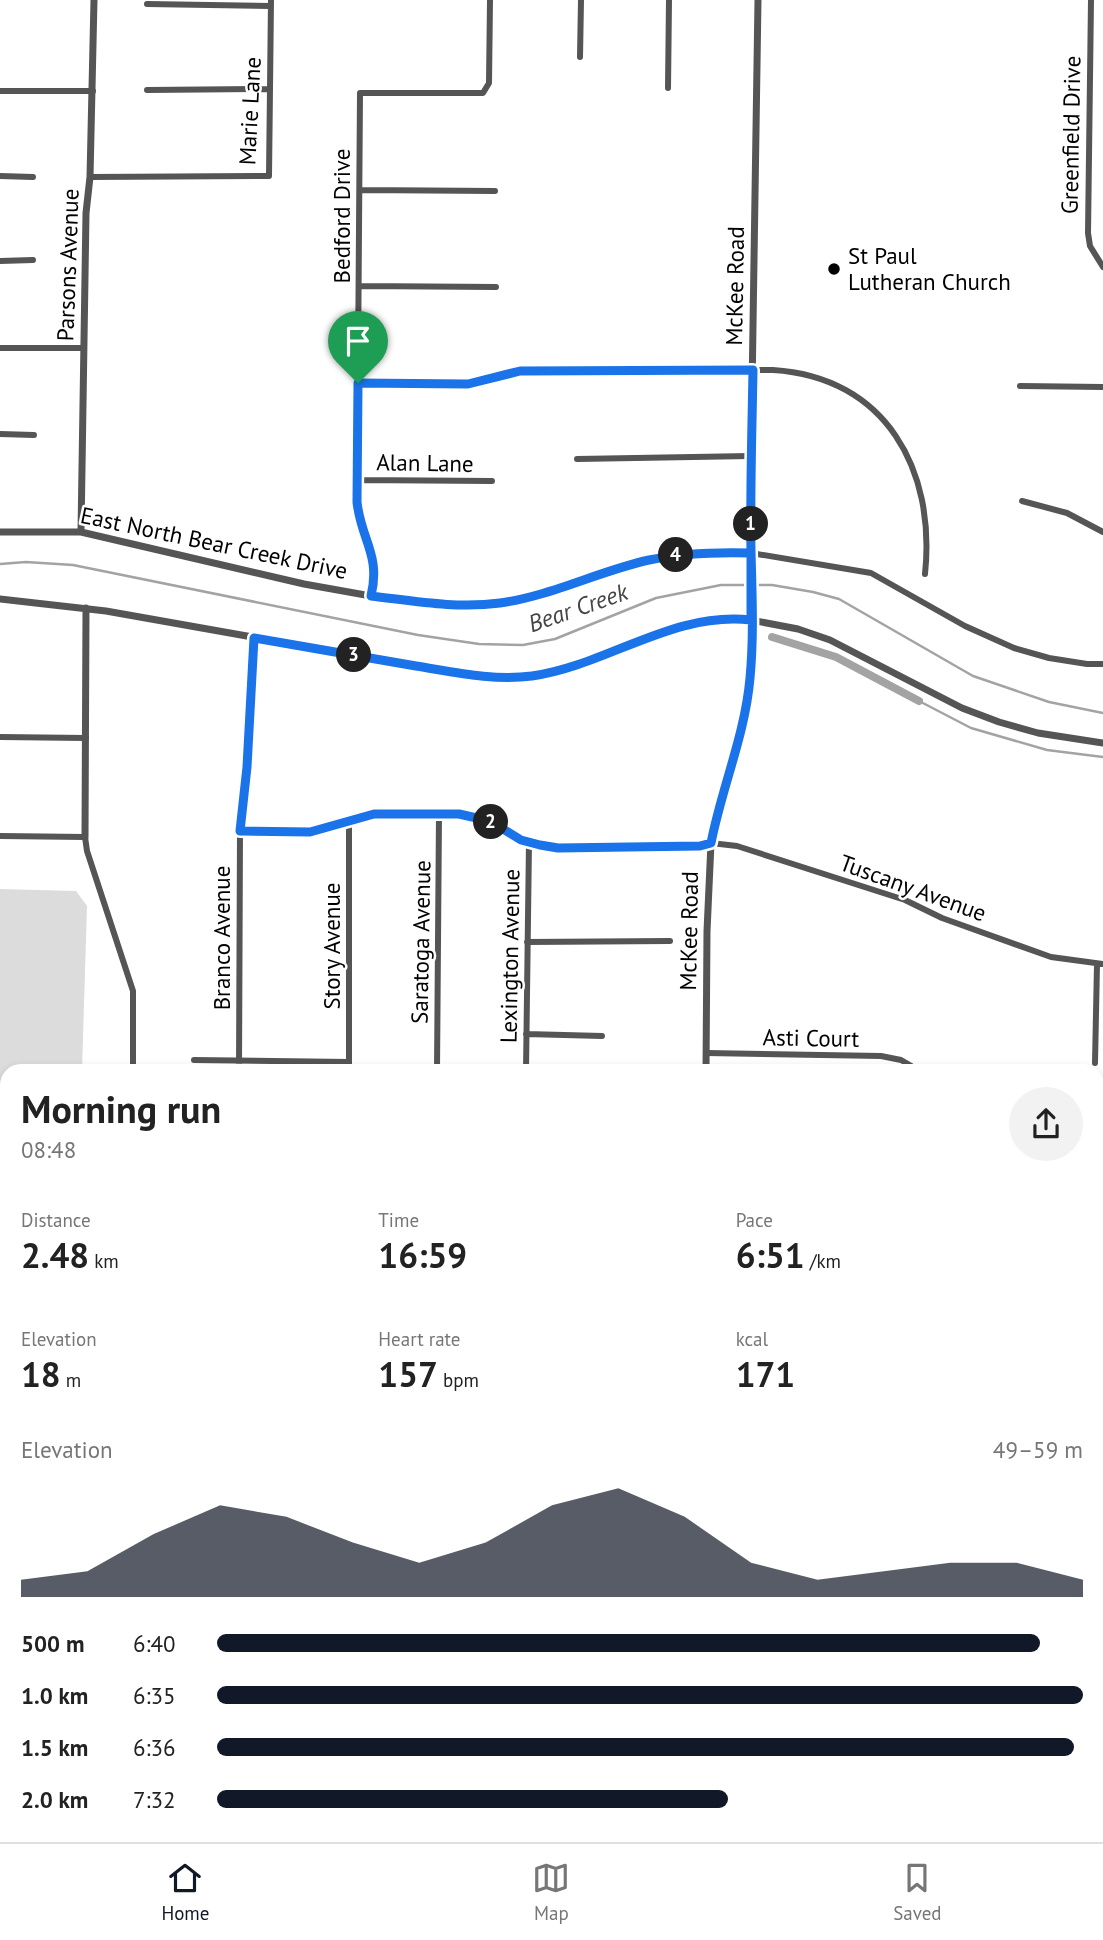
<!DOCTYPE html>
<meta charset="utf-8">
<style>
:root{--surface:#fff;--page:#f2f2f2;--text:#222;--muted:#767676;--line:#e0e0e0;--accent:#111827}
body{margin:0;font-family:"PT Sans",sans-serif;background:var(--page);color:var(--text);height:100vh;display:flex;flex-direction:column;font-size:26px;white-space:nowrap}
*{box-sizing:border-box;margin:0}
p{font-size:23px;color:var(--muted)}
.icon{flex:none;width:38px;height:38px;fill:none;stroke:currentColor;stroke-width:2;stroke-linecap:round;stroke-linejoin:round}
.map{position:relative;flex:1;overflow:hidden}
.details{position:absolute;left:0px;top:1064px;width:1104px;height:779px;display:flex;flex-direction:column;background:var(--surface);border-radius:21px 21px 0 0;box-shadow:0 4px 10px #0003}
.details>*{flex:none}
.pin{position:absolute;display:grid;place-items:center;width:60px;height:60px;color:#fff;margin:-72px -30px;border-radius:50% 50% 50% 0;rotate:-45deg;box-shadow:0 0 7px #0007}
.pin .icon{rotate:45deg}
.km{position:absolute;width:35px;height:35px;margin:-18px;border-radius:50%;background:#222;color:#fff;font-size:19px;line-height:35px;text-align:center}
.round{display:grid;place-items:center;flex:none;width:74px;height:74px;border-radius:37px;background:var(--page)}
.headline{display:flex;align-items:center;justify-content:space-between;height:119px;padding:0 21px}
h1{font-size:38px;font-weight:600;line-height:52px}
.figures{display:grid;grid-template-columns:repeat(3,1fr);gap:10px;height:119px;padding:7px 21px}
.figures div{display:grid;align-content:center}
.figures b{font-size:35px;font-weight:600}
.figures small{font-size:19px;font-weight:400}
.figures p{font-size:19px}
.chart{height:196px;padding:14px 21px}
.chart p{display:flex;justify-content:space-between}
.chart svg{width:100%;height:126px;margin-top:7px;fill:var(--accent);opacity:.7}
ul{padding:0 21px;list-style:none;font-size:23px}
li{display:grid;grid-template-columns:112px 84px 1fr;align-items:center;height:52px}
li i{height:18px;border-radius:9px;background:var(--accent)}
.tab-bar{display:flex;justify-content:space-around;align-items:center;height:98px;border-top:2px solid var(--line);background:var(--surface);font-size:19px;color:var(--muted)}
.tab-bar a{display:grid;justify-items:center;gap:4px}
.tab-bar .active{color:var(--accent)}
.map>svg:first-child{display:block}
.green{fill:#dcdcdc}
.lines{fill:none;stroke-linecap:round;stroke-linejoin:round}
.stream{stroke:#a3a3a3;stroke-width:2.5}
.canal{stroke:#a3a3a3;stroke-width:8}
.minor{stroke:#555;stroke-width:6}
.tertiary{stroke:#555;stroke-width:7}
.route-casing{stroke:#fff;stroke-width:14}
.route{stroke:#1a73e8;stroke-width:9}
.poi-dot{fill:#000;stroke:#fff;stroke-width:2.5}
.labels{text-anchor:middle;stroke-width:5;stroke-linejoin:round;paint-order:stroke}
.street-label{font-size:23px;fill:#000;stroke:#fff}
.poi-label{font-size:23px;fill:#000;stroke:#fff;text-anchor:start}
.water-label{font-size:24px;font-style:italic;fill:#444;stroke:#fff}
</style>
<div class="map">
<svg width="1103" height="1842" viewBox="0 0 1103 1842">
<rect width="100%" height="100%" fill="#fff"/>
<!-- green -->
<path class="green" d="M0 889 76 891 87 906 82 1071H7V1117H0Z"/>
<g class="lines">
<!-- stream -->
<path class="stream" d="M0 564 26 562 73 565 418 635 479 644 523 645 555 639 656 598 721 585H772L813 592 839 599 973 676 1049 702 1103 713
M919 701 971 728 1047 750 1103 757
M350 1842 354 1836"/>
<!-- canal -->
<path class="canal" d="M772 637 836 657 919 701"/>
<!-- minor -->
<path class="minor" d="M1091 0 1088 233 1090 246 1103 267
M147 4 271 6
M580 57 581 0
M668 88 669 0
M147 90 270 89
M0 91H93
M0 176 33 177
M90 177 269 176 271 0
M360 190 495 191
M0 261 33 260
M359 286 496 287
M0 348H83
M358 383 469 384 520 371 773 370C886 377 936 470 925 574
M1020 386 1103 387
M0 434 34 435
M577 459 751 456
M357 480 492 481
M1022 501 1067 513 1103 532
M751 553 871 573 965 626 1014 648 1049 658 1087 664H1103
M371 596C381 553 361 541 357 502L360 93H483L489 83 490 0
M0 737 86 738
M240 831 310 832 374 815 459 814 490 821 521 840 540 845 558 848 700 846 711 843 737 846 905 900 942 918 1051 957 1103 964
M0 836 85 837 87 851 133 991V1071
M527 942 670 941
M526 1034 602 1036
M706 1053 881 1056 901 1060 913 1067
M194 1060 349 1062
M1095 1063 1097 964
M239 1071 240 831 247 767 254 637
M349 1071V821
M437 1071 439 814
M526 1071 529 842
M0 1199 7 1198
M1097 1266H1103
M0 1317H7
M0 1434H7
M1097 1533H1103
M0 1552H7
M0 1717H7
M1097 1718H1103"/>
<!-- tertiary -->
<path class="tertiary" d="M0 532H81L304 584 371 596 458 605H486L529 597 648 560 710 552 751 553
M81 532 86 213 90 177 94 0
M0 599 106 611 365 657 492 677 530 676 555 672 672 627 720 620H751L798 629 830 640 962 708 999 722 1038 733 1103 743
M85 837 86 608
M706 1071 707 931 711 843 739 740 751 677V456L758 0
M699 1842V1836"/>
</g>
<g class="lines">
<!-- route casing -->
<g class="route-casing">
<path id="route" d="M358 383 468 384 520 371 753 370C752 430 750 491 751 551 752 593 754 636 750 678 745 735 722 787 711 843L700 846 558 848 540 845 521 840 490 821 459 814H374L310 832 240 831 247 767 254 638C308 647 362 657 416 666 454 672 493 681 532 676 608 665 672 611 751 620V553C716 552 683 553 649 560 599 571 551 596 500 603 457 609 414 601 371 596 381 555 361 540 357 502L358 383"/>
</g>
<!-- route -->
<use href="#route" class="route"/>
</g>
<!-- markers -->
<circle class="poi-dot" cx="834" cy="269" r="7"/>
<g class="labels">
<!-- street labels -->
<g class="street-label">
<text transform="translate(250 111) rotate(-87)" y="8">Marie Lane</text>
<text transform="translate(1071 135) rotate(-89)" y="8">Greenfield Drive</text>
<text transform="translate(342 216) rotate(-90)" y="8">Bedford Drive</text>
<text transform="translate(68 265) rotate(-88)" y="8">Parsons Avenue</text>
<text transform="translate(735 286) rotate(-89)" y="8">McKee Road</text>
<text transform="translate(425 463) rotate(1)" y="8">Alan Lane</text>
<text transform="translate(214 543) rotate(12)" y="8">East North Bear Creek Drive</text>
<text transform="translate(913 888) rotate(20)" y="8">Tuscany Avenue</text>
<text transform="translate(689 931) rotate(-89)" y="8">McKee Road</text>
<text transform="translate(222 938) rotate(-90)" y="8">Branco Avenue</text>
<text transform="translate(421 942) rotate(-89)" y="8">Saratoga Avenue</text>
<text transform="translate(332 946) rotate(-90)" y="8">Story Avenue</text>
<text transform="translate(510 956) rotate(-89)" y="8">Lexington Avenue</text>
<text transform="translate(811 1038) rotate(1)" y="8">Asti Court</text>
</g>
<!-- poi labels -->
<g class="poi-label">
<text x="848" y="264">St Paul<tspan x="848" dy="26">Lutheran Church</tspan></text>
</g>
<!-- water labels -->
<g class="water-label">
<text transform="translate(578 608) rotate(-19)" y="8">Bear Creek</text>
</g>
</g>
</svg>
<div class="pin" style="left:358px;top:383px;background:#1e9e55"><svg class="icon" aria-label="arrive" viewBox="0 0 24 24"><path d="M6 21V4h12l-3 4 3 4H6"/></svg></div>
<b class="km" style="left:751px;top:524px">1</b>
<b class="km" style="left:491px;top:822px">2</b>
<b class="km" style="left:354px;top:655px">3</b>
<b class="km" style="left:676px;top:555px">4</b>
<section class="details">
<div class="headline"><div><h1>Morning run</h1><p>08:48</p></div><a class="round"><svg class="icon" aria-label="share" viewBox="0 0 24 24"><path d="M12 15V3M7 8l5-5 5 5M5 13v7h14v-7"/></svg></a></div>
<div class="figures">
<div><p>Distance</p><b>2.48<small> km</small></b></div>
<div><p>Time</p><b>16:59</b></div>
<div><p>Pace</p><b>6:51<small> /km</small></b></div>
</div>
<div class="figures">
<div><p>Elevation</p><b>18<small> m</small></b></div>
<div><p>Heart rate</p><b>157<small> bpm</small></b></div>
<div><p>kcal</p><b>171</b></div>
</div>
<div class="chart"><p><span>Elevation</span>49–59 m</p>
<svg viewBox="0 0 160 44" preserveAspectRatio="none"><path d="M0 44V38L10 35L20 22L30 12L40 16L50 25L60 32L70 25L80 12L90 6L100 16L110 32L120 38L130 35L140 32L150 32L160 38V44z"/></svg>
</div>
<ul>
<li><b>500 m</b>6:40<i style="width:95%"></i></li>
<li><b>1.0 km</b>6:35<i style="width:100%"></i></li>
<li><b>1.5 km</b>6:36<i style="width:99%"></i></li>
<li><b>2.0 km</b>7:32<i style="width:59%"></i></li>
</ul>
</section>
</div>
<nav class="tab-bar">
<a class="active"><svg class="icon" aria-label="home" viewBox="0 0 24 24"><path d="M3 11l9-7 9 7M6 9v11h12V9"/></svg>Home</a>
<a><svg class="icon" aria-label="map" viewBox="0 0 24 24"><path d="M3 6l6-2 6 2 6-2v14l-6 2-6-2-6 2zM9 4v14M15 6v14"/></svg>Map</a>
<a><svg class="icon" aria-label="saved" viewBox="0 0 24 24"><path d="M7 4h10v16l-5-4-5 4z"/></svg>Saved</a>
</nav>
